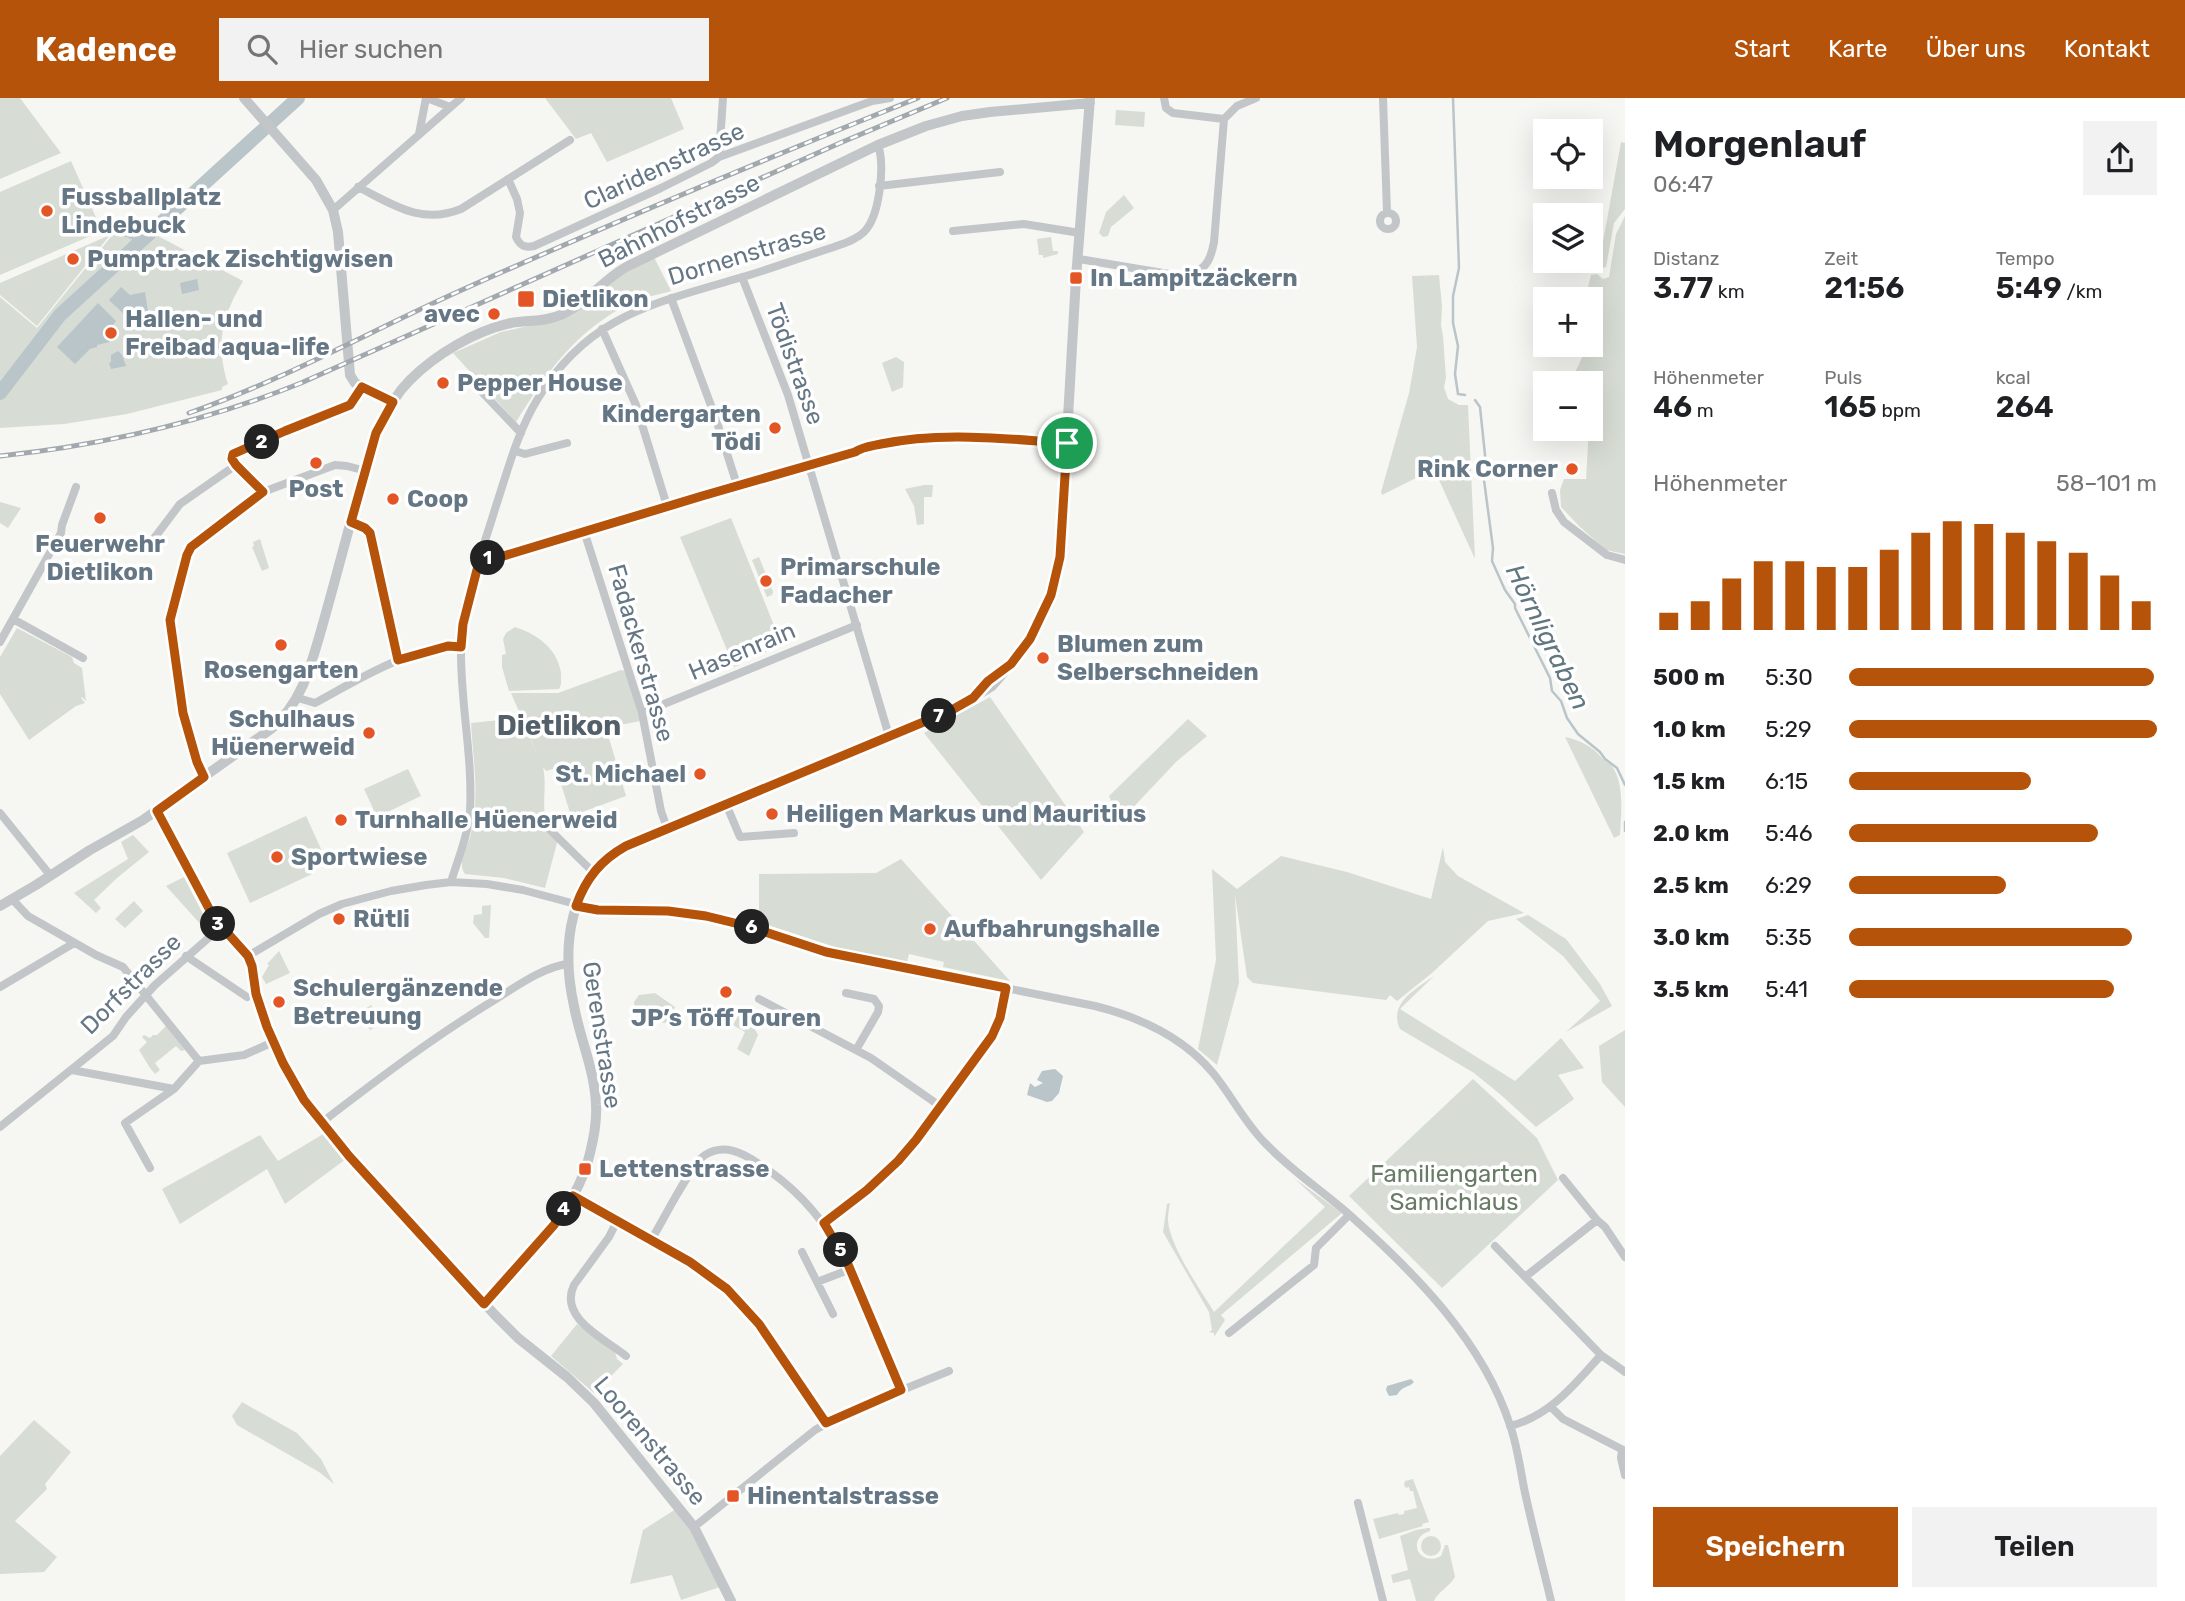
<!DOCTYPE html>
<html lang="de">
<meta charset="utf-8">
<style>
:root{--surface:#fff;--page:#f2f2f2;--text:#202124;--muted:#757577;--accent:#b45309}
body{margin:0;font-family:Rubik,sans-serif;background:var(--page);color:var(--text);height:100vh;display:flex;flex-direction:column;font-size:26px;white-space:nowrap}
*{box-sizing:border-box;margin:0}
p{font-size:23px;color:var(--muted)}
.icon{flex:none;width:38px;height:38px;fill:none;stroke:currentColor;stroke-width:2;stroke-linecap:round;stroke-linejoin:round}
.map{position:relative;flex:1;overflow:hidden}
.drawer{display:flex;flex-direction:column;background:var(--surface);width:560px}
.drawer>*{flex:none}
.controls{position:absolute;left:1533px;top:21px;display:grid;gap:14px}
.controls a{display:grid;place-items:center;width:70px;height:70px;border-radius:0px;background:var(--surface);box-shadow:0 7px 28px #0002;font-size:35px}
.pin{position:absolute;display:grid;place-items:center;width:60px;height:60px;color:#fff;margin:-30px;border:4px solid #fff;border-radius:50%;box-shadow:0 2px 7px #0007}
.km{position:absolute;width:35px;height:35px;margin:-18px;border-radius:50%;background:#222;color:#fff;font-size:19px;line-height:35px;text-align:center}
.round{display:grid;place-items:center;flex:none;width:74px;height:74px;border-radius:0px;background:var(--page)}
.summary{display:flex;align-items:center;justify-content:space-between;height:119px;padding:0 28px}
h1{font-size:38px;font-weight:600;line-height:52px}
.metrics{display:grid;grid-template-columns:repeat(3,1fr);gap:10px;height:119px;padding:7px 28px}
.metrics div{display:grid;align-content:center}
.metrics b{font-size:30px;font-weight:600}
.metrics small{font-size:19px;font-weight:400}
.metrics p{font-size:19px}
.chart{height:196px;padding:14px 28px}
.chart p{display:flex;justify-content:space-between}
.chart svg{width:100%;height:126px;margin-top:7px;stroke:var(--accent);stroke-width:6}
.primary-button{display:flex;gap:14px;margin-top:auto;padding:14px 28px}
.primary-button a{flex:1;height:80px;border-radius:0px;background:var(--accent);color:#fff;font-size:28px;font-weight:600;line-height:80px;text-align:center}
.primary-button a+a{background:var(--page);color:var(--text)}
ul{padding:0 28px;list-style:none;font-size:23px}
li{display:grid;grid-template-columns:112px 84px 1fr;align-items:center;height:52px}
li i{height:18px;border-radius:9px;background:var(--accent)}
header{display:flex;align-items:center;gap:42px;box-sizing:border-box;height:98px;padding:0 35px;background:var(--accent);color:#fff}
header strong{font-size:33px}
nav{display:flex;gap:38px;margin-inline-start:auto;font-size:24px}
.search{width:490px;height:63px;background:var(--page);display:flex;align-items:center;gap:18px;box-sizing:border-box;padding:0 24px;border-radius:0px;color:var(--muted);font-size:26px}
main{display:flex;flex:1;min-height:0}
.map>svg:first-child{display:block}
.green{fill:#d7ddd4}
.water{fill:#b9c5c9}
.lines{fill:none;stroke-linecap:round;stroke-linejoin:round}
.stream{stroke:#b9c5c9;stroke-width:2.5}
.river{stroke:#b9c5c9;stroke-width:14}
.minor{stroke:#c2c6c9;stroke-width:8}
.tertiary{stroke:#c2c6c9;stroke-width:10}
.rail-casing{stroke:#a2a9ae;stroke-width:5}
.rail{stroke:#fff;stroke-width:2.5;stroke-dasharray:8;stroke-linecap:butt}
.route-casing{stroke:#fff;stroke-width:14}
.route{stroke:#b45309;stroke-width:9}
.poi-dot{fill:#e45525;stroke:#fff;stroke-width:2.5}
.labels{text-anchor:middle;stroke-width:7;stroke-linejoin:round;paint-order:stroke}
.street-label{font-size:24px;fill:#657684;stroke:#fff}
.poi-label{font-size:24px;font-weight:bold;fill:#657684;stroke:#fff;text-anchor:start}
.park-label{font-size:24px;fill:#687b64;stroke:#fff}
.water-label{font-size:26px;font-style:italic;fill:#617781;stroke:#fff}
.quarter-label{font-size:28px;font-weight:bold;fill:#535f69;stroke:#fff}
</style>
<header>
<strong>Kadence</strong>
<div class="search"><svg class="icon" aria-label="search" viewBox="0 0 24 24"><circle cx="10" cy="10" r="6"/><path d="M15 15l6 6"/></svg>Hier suchen</div>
<nav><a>Start</a><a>Karte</a><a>Über uns</a><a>Kontakt</a></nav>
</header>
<main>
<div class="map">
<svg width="1625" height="1503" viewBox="0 0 1625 1503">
<rect width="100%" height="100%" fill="#f6f6f3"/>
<!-- green -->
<path class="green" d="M0 0H20L61 55 0 81Z
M545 0H671L684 31 607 64 591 35 576 41Z
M1116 12 1145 14 1144 29 1115 27Z
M1621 44 1625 45V111L1614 125 1606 169 1598 172Z
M71 63 102 133 0 177V94Z
M1124 97 1134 110 1111 129 1108 138 1103 139 1099 135 1106 114Z
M1625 118V456L1606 452 1580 429 1561 409 1560 392 1564 381H1586L1589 331H1591V285H1570L1588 247H1591V201H1585L1591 177 1597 176 1603 181 1609 179 1616 136Z
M131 129H141L243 183C222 219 215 245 228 286L222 289V292L127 316 64 326 0 330V199L37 230 114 135Z
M110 137 37 228 0 197V185Z
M1051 139 1053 153H1058V156L1043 160V157H1039L1037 141Z
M654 159 671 193C658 197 643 199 631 205 576 232 547 274 516 324L453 255 501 234 555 222 613 180Z
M1439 177 1442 208 1441 227 1443 238 1446 280 1444 289 1448 301 1459 307H1468L1475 461 1434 371 1382 397 1381 394 1409 295 1417 249 1412 178Z
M896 259 904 264 903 289 892 294 882 265Z
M924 387H933L932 399H924V426L917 427 914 408 905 391Z
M0 404 21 410 8 430 0 425Z
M731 420 777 535 735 553 740 567 734 569 680 439Z
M260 441 269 470 262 473 252 449 254 448 253 444Z
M759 459 773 494 772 497 767 499 752 462Z
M515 529C537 536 558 551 561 575 561 582 562 586 559 591L509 593 502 569V557L506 556 503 541 506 535Z
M17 530 72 559 74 565 82 570 86 603 82 599 81 600 85 605 76 608 29 642 0 596V559Z
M778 537 782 547 760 556 756 546Z
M621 572 626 573 640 623 606 630 626 698 571 718 556 670 546 673 543 669C549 698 535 716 558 741L545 790 504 780 465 776C456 765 469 747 471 735 480 700 473 660 471 625L521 620 539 660 511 595H558Z
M990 599 1084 734 1041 782 924 635Z
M1188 621 1207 638 1176 664 1124 719 1113 708 1109 698Z
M1565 639C1580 642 1593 649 1602 660 1605 663 1608 665 1611 667 1625 684 1621 716 1620 737L1614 740Z
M408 671 421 698 377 719 364 691Z
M306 718 327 764 311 772 312 776 250 805 227 755Z
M133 737 149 754 117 780 94 802 101 810 96 815 74 795 128 761 121 744Z
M1443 749 1445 764 1458 778 1524 815 1488 823 1432 875 1397 903 1390 897 1386 902 1253 885 1247 879 1235 797 1239 885 1217 967 1198 951 1216 862 1212 771 1237 791 1281 758 1347 774 1431 801Z
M901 761 1010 883 943 869 944 864 909 856 907 864 838 850 759 824V776L876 775Z
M184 779 207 824 203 829 166 788Z
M134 803 143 813 125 830 115 821Z
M491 807 489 840H485L473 825 474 817 482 816V808Z
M1528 817 1566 841 1600 886 1612 908 1566 934 1600 903 1563 858 1516 821Z
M279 853 290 875 266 886 262 879 269 867 267 866Z
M1434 878 1400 911 1515 983 1561 940 1584 970 1558 977 1574 1001 1536 1029 1501 997 1474 975 1400 931C1388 905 1416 891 1434 878Z
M655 895 675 909 667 925 656 924 654 914 636 919 634 904 639 897Z
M371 907 382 925 370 932 359 915Z
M738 918 751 924 758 937 749 958 737 951 745 934 733 927Z
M166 928 185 952 181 953 176 948 155 965 160 972 155 976 150 970 139 952 147 944 142 939 144 937 150 940 153 937H157Z
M1625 932V1009L1602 984 1599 948Z
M1473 981 1537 1040 1558 1082 1442 1190 1349 1098Z
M325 1035 346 1061 285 1106 267 1071 180 1126 162 1091 260 1037 278 1063Z
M1295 1081 1342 1115 1221 1217 1225 1222 1214 1239V1235L1209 1234 1212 1232 1209 1214 1163 1134 1167 1106 1170 1105C1169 1110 1168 1116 1168 1122 1169 1147 1200 1191 1214 1214L1325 1109Z
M577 1226 615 1254 617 1261 623 1266 594 1295 551 1258Z
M242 1304 297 1335 321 1361 334 1386 319 1374 237 1327 232 1318Z
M34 1322 71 1354 45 1386 47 1391 15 1423 57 1459 44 1474 0 1476V1358Z
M1413 1381 1429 1424 1422 1426 1423 1428 1379 1441 1373 1421 1398 1415 1399 1417 1404 1416V1413L1417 1410 1413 1393H1410L1409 1389 1406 1390 1404 1387 1405 1383Z
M676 1411 691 1432 720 1489 681 1502 672 1477 630 1486 643 1432Z
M1428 1430H1430V1433C1406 1440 1418 1470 1441 1458L1445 1447H1448L1455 1479C1449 1489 1438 1494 1434 1503H1416L1410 1481 1393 1485 1391 1477 1408 1472 1400 1438 1416 1432Z
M1421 1448a10 10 0 1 1 20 0a10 10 0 1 1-20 0Z"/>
<!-- water -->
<path class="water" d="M197 181 199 192 182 196 180 185Z
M121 189 130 197 145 194 148 213 137 215 130 222 109 202Z
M98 205 116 223 113 227 119 234 109 244 97 247V249L90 251 75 266 57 249Z
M118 253 122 257 126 268 111 271 109 265 111 264V257Z
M1055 971 1063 978 1059 995 1052 1003 1047 1004 1027 997 1030 985 1035 989 1043 985 1037 982 1042 973Z
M1411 1281 1414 1284C1409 1290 1403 1287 1397 1297L1389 1298 1386 1292 1387 1288Z"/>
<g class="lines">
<!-- stream -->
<path class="stream" d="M1453 0 1459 170 1453 198V225L1458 248 1455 276 1458 296 1465 297
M119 134 140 144
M1475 302 1480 309 1485 357 1484 382 1493 450 1492 463 1505 492 1515 506V510L1550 580 1552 593 1561 603 1567 620 1578 636 1600 654 1605 661 1617 670 1625 687
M1625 724V733"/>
<!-- river -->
<path class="river" d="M0 295 60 217 298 0"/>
<!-- minor -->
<path class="minor" d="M427 0 450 9
M1164 0 1166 10 1173 15 1224 21
M1383 0 1387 114
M419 36 426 0
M719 59 723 0
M508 81 517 101 520 115 516 139C520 148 525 150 534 148L661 90 711 65 719 59 872 3 890 0
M879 88 1000 74
M358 89C394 107 421 127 461 111L570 42
M333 112 461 0
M1380 123a8 8 0 1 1 16 0a8 8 0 1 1-16 0Z
M953 133 1024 126 1080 135
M1079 161 1181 178C1203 174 1210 167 1214 144L1224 21 1237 8 1256 0
M742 179 788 297 889 638
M671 200 716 321 737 387
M602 231 636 307 667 408
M482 294 521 335
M515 353 525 356 567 345
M263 394 236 367 232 361 233 357 285 333 350 307 362 289
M1552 395 1556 412 1564 424 1607 457 1625 462
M351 423 365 430 370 435 398 562
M584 433 642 615 661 713 667 730
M149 447 180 406 236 367
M480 460H497L702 398 855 354C862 349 872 348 881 346 941 333 1005 341 1067 346
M13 521 83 560
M0 544 61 435 62 427 76 389
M298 600 315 605C354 584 416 545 461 549
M642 615 857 527
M204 679 197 664 183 615 170 522 188 455 196 445 263 394 335 367 347 368 366 373
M726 706 740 739 794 735
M0 715 50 777
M548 730 593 774
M451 784C458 761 468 737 470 713 473 658 460 604 461 549 462 502 482 455 495 411 507 375 517 335 537 302 587 218 652 206 739 180 771 171 802 159 834 149 845 145 856 142 864 134 880 118 885 67 878 47
M12 801 28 818 96 857 123 869 199 963
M186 858 247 899
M248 858 319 816 342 806 391 793 426 787 451 784 487 786 523 792 598 812 668 813 706 818 747 828 826 854 1095 908C1139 919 1183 939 1213 975 1232 998 1245 1026 1267 1047 1293 1074 1324 1094 1352 1119 1416 1176 1483 1244 1510 1327 1517 1347 1520 1369 1524 1390 1532 1428 1542 1465 1551 1503
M0 889 74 845
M846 895 874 901 879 908 878 914 856 952
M759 901 871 960 940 1008
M72 972 174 991 199 963 244 957 273 944
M321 1025C378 981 435 938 496 901 517 888 543 869 568 866
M0 1029 113 938 126 919 155 887 221 829
M150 1070 125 1025 174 991
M1563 1080 1597 1122
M573 1098 690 1164 727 1191 759 1226 826 1325
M617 1123 609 1139 574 1187C558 1220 605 1241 626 1258
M824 1125 867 1092 898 1064 916 1042 992 938 1000 920 1006 890
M651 1142C662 1125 691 1066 705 1057 724 1045 743 1055 759 1066 845 1120 863 1204 901 1292
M1495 1148 1601 1257 1625 1274
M802 1154 833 1216
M1525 1179 1597 1122 1605 1129 1625 1159
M817 1184 851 1171
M1229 1235 1314 1167 1316 1150 1349 1117
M1551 1309 1563 1321 1625 1353
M1510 1328C1550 1318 1575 1286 1601 1257
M1622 1352 1621 1360 1625 1377
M1358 1405 1383 1503
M694 1429 815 1332 845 1315 949 1273"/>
<!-- tertiary -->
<path class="tertiary" d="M244 0 316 82 333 112 338 134 350 277 355 285 393 304
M157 713 214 820 248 858 252 868 258 902 267 929 283 965 304 1001 350 1058 495 1217 518 1240 567 1279 594 1305 694 1429 731 1503
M0 808 36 787 90 752 143 722 271 631C302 605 311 567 322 529 334 487 345 444 357 401 370 359 378 314 410 282 436 256 475 233 511 225 528 222 546 224 563 216 587 205 603 182 626 169L878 47 926 28 962 18 990 14 1090 5
M484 1206C524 1160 576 1116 590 1055 594 1039 597 1023 596 1007 595 973 580 941 574 908 561 849 568 780 626 748L925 624 966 604 992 588 1015 561 1030 541 1051 497 1060 459 1076 180 1090 0"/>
<!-- rail casing -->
<g class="rail-casing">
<path id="rail" d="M189 315C284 282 372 232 464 191 614 124 765 61 918 0
M0 358C104 347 204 324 301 285L840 45 947 0"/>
</g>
<!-- rail -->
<use href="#rail" class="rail"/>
</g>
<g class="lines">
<!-- route casing -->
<g class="route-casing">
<path id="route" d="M362 289 393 304 376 335 351 424 365 430 370 435 398 562 448 548 461 549 463 526 480 460H497L702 398 855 354C862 349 872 348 881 346 942 333 1005 341 1067 345L1060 459 1051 497 1030 541 1011 566 988 583 973 600 950 613 626 748C601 762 586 780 576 808L598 812 668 813 706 818 747 828 826 854 1006 890 1000 920 992 938 916 1042 898 1063 867 1092 824 1125 847 1164 901 1292 826 1325 759 1226 727 1191 690 1164 573 1098 554 1127 484 1206 349 1058 304 1002 283 965 267 929 256 896 252 868 248 858 214 820 157 713 204 679 197 664 183 615 170 522 187 457 191 449 263 394 236 367 232 361 233 356 285 333 350 307Z"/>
</g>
<!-- route -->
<use href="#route" class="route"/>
</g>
<!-- markers -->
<g class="poi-dot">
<circle cx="47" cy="113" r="7"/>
<circle cx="73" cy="161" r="7"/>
<rect x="1069" y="173" width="14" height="14" rx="3.5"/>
<rect x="517" y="192" width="18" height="18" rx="3.5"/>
<circle cx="494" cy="216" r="7"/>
<circle cx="111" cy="235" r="7"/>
<circle cx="443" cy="285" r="7"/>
<circle cx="775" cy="330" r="7"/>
<circle cx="316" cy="365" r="7"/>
<circle cx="1572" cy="371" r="7"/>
<circle cx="393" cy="401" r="7"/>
<circle cx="100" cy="420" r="7"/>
<circle cx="766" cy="483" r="7"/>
<circle cx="281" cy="547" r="7"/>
<circle cx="1043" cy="560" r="7"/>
<circle cx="369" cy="635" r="7"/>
<circle cx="700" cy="676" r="7"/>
<circle cx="772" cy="716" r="7"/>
<circle cx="341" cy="722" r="7"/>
<circle cx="277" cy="759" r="7"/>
<circle cx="339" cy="821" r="7"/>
<circle cx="930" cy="831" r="7"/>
<circle cx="726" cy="894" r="7"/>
<circle cx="279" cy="904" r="7"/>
<rect x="578" y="1064" width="14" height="14" rx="3.5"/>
<rect x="726" y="1391" width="14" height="14" rx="3.5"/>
</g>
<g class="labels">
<!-- street labels -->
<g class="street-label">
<text transform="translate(664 68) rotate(-25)" y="8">Claridenstrasse</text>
<text transform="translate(679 123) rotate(-27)" y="8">Bahnhofstrasse</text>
<text transform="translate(747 156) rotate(-17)" y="8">Dornenstrasse</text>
<text transform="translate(795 266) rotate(70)" y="8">Tödistrasse</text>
<text transform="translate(742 553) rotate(-23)" y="8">Hasenrain</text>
<text transform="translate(641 555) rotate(74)" y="8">Fadackerstrasse</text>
<text transform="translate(131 886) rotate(-45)" y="8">Dorfstrasse</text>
<text transform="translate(602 937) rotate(81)" y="8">Gerenstrasse</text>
<text transform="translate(650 1343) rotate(50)" y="8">Loorenstrasse</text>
</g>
<!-- poi labels -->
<g class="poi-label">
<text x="61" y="107">Fussballplatz<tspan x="61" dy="28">Lindebuck</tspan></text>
<text x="87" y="169">Pumptrack Zischtigwisen</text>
<text x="1090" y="188">In Lampitzäckern</text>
<text x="542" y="209">Dietlikon</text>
<text x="480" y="224" text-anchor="end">avec</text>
<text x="125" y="229">Hallen- und<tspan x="125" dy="28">Freibad aqua-life</tspan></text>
<text x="457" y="293">Pepper House</text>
<text x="761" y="324" text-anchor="end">Kindergarten<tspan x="761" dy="28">Tödi</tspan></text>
<text x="1558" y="379" text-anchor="end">Rink Corner</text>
<text x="316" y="399" text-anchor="middle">Post</text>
<text x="407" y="409">Coop</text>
<text x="100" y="454" text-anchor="middle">Feuerwehr<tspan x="100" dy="28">Dietlikon</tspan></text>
<text x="780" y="477">Primarschule<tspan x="780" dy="28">Fadacher</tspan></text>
<text x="1057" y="554">Blumen zum<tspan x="1057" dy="28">Selberschneiden</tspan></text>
<text x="281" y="580" text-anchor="middle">Rosengarten</text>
<text x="355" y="629" text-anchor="end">Schulhaus<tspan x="355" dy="28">Hüenerweid</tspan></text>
<text x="686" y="684" text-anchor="end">St. Michael</text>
<text x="786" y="724">Heiligen Markus und Mauritius</text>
<text x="355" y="730">Turnhalle Hüenerweid</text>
<text x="291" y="767">Sportwiese</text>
<text x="353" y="829">Rütli</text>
<text x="944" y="839">Aufbahrungshalle</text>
<text x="293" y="898">Schulergänzende<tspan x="293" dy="28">Betreuung</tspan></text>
<text x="726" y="928" text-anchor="middle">JP’s Töff Touren</text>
<text x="599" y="1079">Lettenstrasse</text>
<text x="747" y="1406">Hinentalstrasse</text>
</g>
<!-- park labels -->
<g class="park-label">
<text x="1454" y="1084">Familiengarten<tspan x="1454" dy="28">Samichlaus</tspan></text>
</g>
<!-- water labels -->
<g class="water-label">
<text transform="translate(1548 539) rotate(64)" y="9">Hörnligraben</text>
</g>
<!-- quarter labels -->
<g class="quarter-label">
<text x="559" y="637">Dietlikon</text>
</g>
</g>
</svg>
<div class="controls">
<a><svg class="icon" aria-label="locate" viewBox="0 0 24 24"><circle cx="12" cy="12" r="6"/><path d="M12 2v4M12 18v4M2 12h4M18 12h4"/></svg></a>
<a><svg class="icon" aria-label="layers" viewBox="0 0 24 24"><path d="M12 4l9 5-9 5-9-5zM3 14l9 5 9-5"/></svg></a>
<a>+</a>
<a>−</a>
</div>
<div class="pin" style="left:1067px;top:345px;background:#1e9e55"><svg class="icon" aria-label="arrive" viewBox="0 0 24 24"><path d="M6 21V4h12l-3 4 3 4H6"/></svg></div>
<b class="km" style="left:488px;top:460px">1</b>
<b class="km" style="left:262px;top:344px">2</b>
<b class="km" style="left:218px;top:826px">3</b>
<b class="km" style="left:564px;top:1111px">4</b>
<b class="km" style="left:841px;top:1152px">5</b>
<b class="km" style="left:752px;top:829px">6</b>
<b class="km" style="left:939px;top:618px">7</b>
</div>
<section class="drawer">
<div class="summary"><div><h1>Morgenlauf</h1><p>06:47</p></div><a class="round"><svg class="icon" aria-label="share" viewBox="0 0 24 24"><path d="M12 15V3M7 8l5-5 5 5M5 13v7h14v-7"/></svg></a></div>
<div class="metrics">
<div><p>Distanz</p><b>3.77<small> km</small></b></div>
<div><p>Zeit</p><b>21:56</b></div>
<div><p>Tempo</p><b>5:49<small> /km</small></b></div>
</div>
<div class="metrics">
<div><p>Höhenmeter</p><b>46<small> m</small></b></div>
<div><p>Puls</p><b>165<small> bpm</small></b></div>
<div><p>kcal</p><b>264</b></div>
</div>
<div class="chart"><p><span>Höhenmeter</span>58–101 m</p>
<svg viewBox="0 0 160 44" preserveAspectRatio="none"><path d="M5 44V38M15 44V34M25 44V26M35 44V20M45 44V20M55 44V22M65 44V22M75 44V16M85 44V10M95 44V6M105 44V7M115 44V10M125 44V13M135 44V17M145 44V25M155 44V34"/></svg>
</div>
<ul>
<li><b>500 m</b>5:30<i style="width:99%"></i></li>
<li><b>1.0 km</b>5:29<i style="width:100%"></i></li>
<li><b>1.5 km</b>6:15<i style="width:59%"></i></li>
<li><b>2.0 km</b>5:46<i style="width:81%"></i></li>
<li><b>2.5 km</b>6:29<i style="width:51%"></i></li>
<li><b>3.0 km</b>5:35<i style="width:92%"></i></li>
<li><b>3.5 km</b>5:41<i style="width:86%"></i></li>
</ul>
<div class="primary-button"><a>Speichern</a><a>Teilen</a></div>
</section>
</main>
